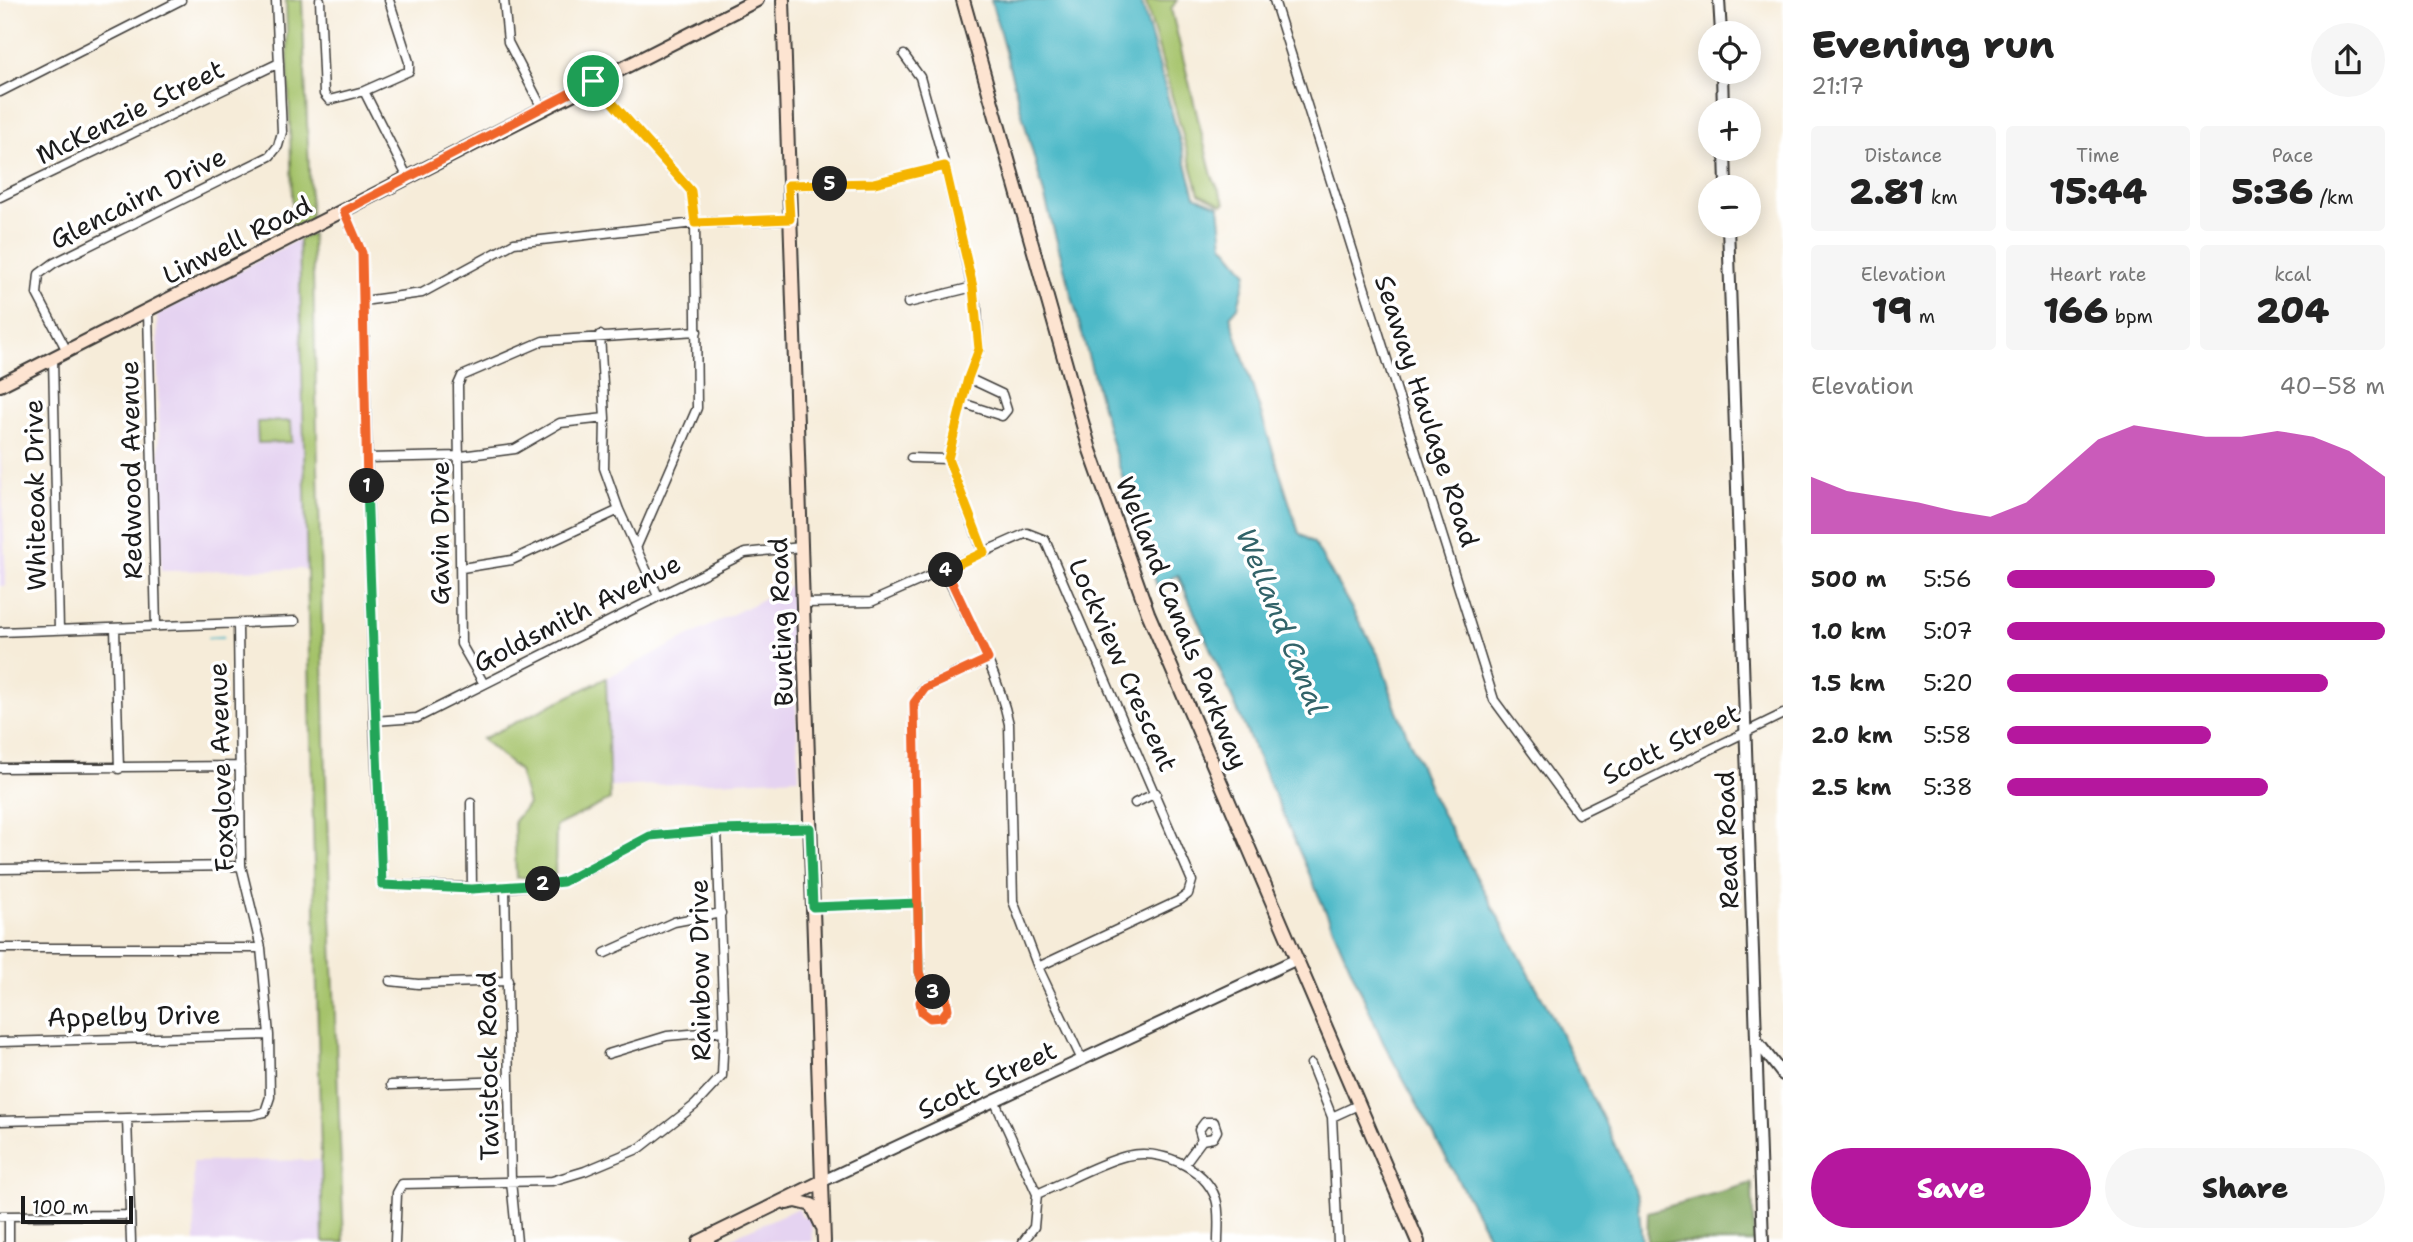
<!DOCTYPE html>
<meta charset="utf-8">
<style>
:root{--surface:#fff;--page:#f6f6f6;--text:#222;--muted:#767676;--accent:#b5179e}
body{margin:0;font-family:"Shantell Sans",sans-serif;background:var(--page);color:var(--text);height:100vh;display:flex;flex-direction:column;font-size:26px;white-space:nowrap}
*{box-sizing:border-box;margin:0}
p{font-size:23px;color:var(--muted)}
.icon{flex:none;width:38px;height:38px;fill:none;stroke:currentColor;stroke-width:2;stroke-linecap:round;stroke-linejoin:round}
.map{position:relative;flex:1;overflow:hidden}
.drawer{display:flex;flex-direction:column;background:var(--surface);width:630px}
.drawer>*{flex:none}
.tools{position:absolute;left:1698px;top:21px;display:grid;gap:14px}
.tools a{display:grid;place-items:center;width:63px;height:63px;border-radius:50%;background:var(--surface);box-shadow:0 4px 18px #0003;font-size:35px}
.scale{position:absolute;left:21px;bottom:18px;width:112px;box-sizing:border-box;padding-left:7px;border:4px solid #1c1c1c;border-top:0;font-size:19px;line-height:24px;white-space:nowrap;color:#1c1c1c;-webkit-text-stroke:5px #fff;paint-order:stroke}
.pin{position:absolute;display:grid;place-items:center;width:60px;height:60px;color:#fff;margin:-30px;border:4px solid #fff;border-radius:50%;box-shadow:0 2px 7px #0007}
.km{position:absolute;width:35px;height:35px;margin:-18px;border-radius:50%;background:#222;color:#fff;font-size:19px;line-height:35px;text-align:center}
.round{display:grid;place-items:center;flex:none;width:74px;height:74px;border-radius:37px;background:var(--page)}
.head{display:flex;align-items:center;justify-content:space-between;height:119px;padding:0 28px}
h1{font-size:38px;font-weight:800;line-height:52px}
.figures{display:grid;grid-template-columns:repeat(3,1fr);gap:10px;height:119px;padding:7px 28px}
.figures div{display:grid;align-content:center;border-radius:7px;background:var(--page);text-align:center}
.figures b{font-size:35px;font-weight:800}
.figures small{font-size:19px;font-weight:400}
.figures p{font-size:19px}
.chart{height:196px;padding:14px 28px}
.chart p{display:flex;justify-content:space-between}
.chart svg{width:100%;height:126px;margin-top:7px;fill:var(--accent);opacity:.7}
.button{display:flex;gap:14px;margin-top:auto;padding:14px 28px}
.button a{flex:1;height:80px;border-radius:42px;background:var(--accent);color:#fff;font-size:28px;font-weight:800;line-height:80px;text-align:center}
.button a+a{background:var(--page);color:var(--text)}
ul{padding:0 28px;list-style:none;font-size:23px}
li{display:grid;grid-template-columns:112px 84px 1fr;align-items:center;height:52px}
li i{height:18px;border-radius:9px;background:var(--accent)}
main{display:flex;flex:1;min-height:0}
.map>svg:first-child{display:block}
.built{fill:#e5d3f1}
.green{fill:#a5c36b;stroke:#607044;stroke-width:2}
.forest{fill:#84a95f;stroke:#50623e;stroke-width:2}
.water{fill:#4db9c8;stroke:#346a72;stroke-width:2}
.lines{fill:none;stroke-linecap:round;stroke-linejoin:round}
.stream{stroke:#4db9c8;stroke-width:2.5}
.minor-casing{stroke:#3d3b38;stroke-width:11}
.tertiary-casing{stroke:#3d3b38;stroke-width:14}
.secondary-casing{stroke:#3d3b38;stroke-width:16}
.minor{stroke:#fff;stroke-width:8}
.tertiary{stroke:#fff;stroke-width:10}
.secondary{stroke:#fde4d1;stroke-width:12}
.split-1-casing{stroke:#fff;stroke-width:14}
.split-2-casing{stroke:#fff;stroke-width:14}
.split-3-casing{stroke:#fff;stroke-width:14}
.split-4-casing{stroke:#fff;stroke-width:14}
.split-5-casing{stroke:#fff;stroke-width:14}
.split-6-casing{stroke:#fff;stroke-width:14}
.split-1{stroke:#f0652b;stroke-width:9}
.split-2{stroke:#22a559;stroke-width:9}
.split-3{stroke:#22a559;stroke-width:9}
.split-4{stroke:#f0652b;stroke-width:9}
.split-5{stroke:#f5b400;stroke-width:9}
.split-6{stroke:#f5b400;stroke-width:9}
.labels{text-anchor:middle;stroke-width:7;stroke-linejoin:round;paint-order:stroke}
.street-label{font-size:26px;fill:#1c1c1c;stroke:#fff}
.water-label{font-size:28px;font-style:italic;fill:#326369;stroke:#fff}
</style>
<main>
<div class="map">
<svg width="1783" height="1242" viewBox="0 0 1783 1242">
<rect width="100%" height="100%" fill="#fff"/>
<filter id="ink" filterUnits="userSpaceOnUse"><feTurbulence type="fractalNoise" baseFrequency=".0143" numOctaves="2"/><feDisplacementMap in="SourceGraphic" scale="14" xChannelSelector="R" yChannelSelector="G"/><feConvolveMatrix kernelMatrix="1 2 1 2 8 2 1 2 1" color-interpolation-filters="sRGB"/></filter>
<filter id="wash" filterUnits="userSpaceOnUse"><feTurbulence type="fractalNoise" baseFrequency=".00686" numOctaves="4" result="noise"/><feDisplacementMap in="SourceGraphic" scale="28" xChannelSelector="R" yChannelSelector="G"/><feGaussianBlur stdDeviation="1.57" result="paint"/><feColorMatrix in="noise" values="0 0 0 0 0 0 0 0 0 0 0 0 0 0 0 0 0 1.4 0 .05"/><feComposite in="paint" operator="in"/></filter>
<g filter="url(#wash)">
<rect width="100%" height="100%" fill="#f6ecd9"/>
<!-- built -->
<path class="built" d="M299 239 309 569 161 571 157 315Z
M0 436 6 586H0Z
M791 585 799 778 610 787 606 678Z
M321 1160 323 1242H195L193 1162Z
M798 1208 802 1217 811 1216 812 1242 724 1241Z"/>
<!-- green -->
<path class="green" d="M286 0H302L311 219 293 228Z
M1145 0H1177L1171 9 1212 176 1225 203 1223 205 1199 193Z
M312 234 327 815 344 1242H323L299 239Z
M291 421 292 442 258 443 257 422Z
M606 678 610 800 556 826 555 876 516 878 514 821 528 804 519 771 482 739Z"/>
<!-- forest -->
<path class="forest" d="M1752 1183 1754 1242H1647L1648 1212Z"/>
<!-- water -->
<path class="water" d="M991 0H1141L1195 196 1219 206 1223 244 1247 273 1238 307 1230 316 1299 533 1314 543 1380 658 1395 706 1434 799 1549 1010 1606 1125 1638 1198 1642 1242H1492L1383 1042 1178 575 1157 586 1113 447Z"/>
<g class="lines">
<!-- stream -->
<path class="stream" d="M208 638 223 637"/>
</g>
</g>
<g filter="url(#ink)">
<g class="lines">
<!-- minor casing -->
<g class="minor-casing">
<path id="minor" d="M320 0 324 94 329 100 364 91 409 71V62L389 0
M504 0 508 42 542 108
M1274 0 1494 700 1578 814 1783 714
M904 55 920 77 945 166 977 310 979 349 968 378 948 459 983 552
M593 81 691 191 695 223 697 408 637 546
M364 91 408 178
M0 92 181 0
M788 185 874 183 945 166
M0 197 279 63
M344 211 362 253 374 721 382 885 505 888 563 882 650 836 717 830 810 828
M363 301 422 293 514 243 695 223 790 220
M908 303 973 287
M148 312 156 626
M600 335 605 418 604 468 619 510 658 596
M67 351 37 294 39 274 54 263 270 156 278 146 282 132 276 0
M53 358 59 630
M962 403 1002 416 1007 410 1002 394 968 378
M367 458 461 456 515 449 560 423 605 418
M911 458 948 459
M462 568 512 560 619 510
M944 571C969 621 997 669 1009 724L1013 901 1038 967 1082 1060
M803 603 871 602 1027 533 1045 540 1192 881 1188 894 1180 900 1038 967
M115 628 119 769
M0 632 295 621
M484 684 461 644 458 385 462 376 543 341 697 331
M374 721 417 718 745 553 801 547
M0 768 240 766
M471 803 472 889
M1135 803 1156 793
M0 869 241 866
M505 888 511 1181 517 1242
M813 907 918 903
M0 948H261
M605 953 674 922 721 913
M390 981 418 984 508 981
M921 1005a13 13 0 1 1 26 0a13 13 0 1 1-26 0Z
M926 992 919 972 914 703 924 688 988 659
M0 1042 269 1035
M608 1054 667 1036 724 1031
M1311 1064 1332 1117 1338 1242
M391 1085 509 1081
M995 1102 1037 1194 1034 1227 1023 1242
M1332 1117 1358 1105
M127 1118 131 1242
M0 1121 252 1115 265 1112 270 1097 269 1035 261 948 241 866 238 625
M1185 1163 1202 1140 1199 1130 1205 1122H1214L1217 1131 1213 1138 1202 1140
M1037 1194C1066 1182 1096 1164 1126 1156 1159 1148 1204 1166 1216 1199 1220 1211 1218 1229 1218 1242
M0 1216 130 1215
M9 1216V1242
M395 1242 397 1193 402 1184 552 1181 585 1171 640 1148 695 1105 722 1076 724 1031 717 830"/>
</g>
<!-- tertiary casing -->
<g class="tertiary-casing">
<path id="tertiary" d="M1719 0 1721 33
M1722 72 1723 110
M1725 149 1726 187
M1728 226 1763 1242
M1756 1040 1783 1075
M823 1181 1295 960"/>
</g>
<!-- secondary casing -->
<g class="secondary-casing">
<path id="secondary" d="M783 0 824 1242
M963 0 1090 450 1148 613 1418 1242
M0 385 757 0
M787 1203 796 1201 812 1205 822 1226
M699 1242 823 1181"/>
</g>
<!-- minor -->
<use href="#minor" class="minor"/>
<!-- tertiary -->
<use href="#tertiary" class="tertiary"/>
<!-- secondary -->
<use href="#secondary" class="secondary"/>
</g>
</g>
<g class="lines" filter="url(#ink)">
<!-- split-1 casing -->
<g class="split-1-casing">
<path id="split-1" d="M367 486 362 253 344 211 593 81"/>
</g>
<!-- split-2 casing -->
<g class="split-2-casing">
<path id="split-2" d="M367 486 382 885 472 889 543 884"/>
</g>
<!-- split-3 casing -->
<g class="split-3-casing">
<path id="split-3" d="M543 884 563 882 650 836 717 830 810 828 813 907 918 903 919 972 926 992H933"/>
</g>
<!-- split-4 casing -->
<g class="split-4-casing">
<path id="split-4" d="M933 992 946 997 948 1009 942 1017 930 1018 922 1012 920 1002 926 992 919 972 914 703 925 688 988 659 946 570"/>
</g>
<!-- split-5 casing -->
<g class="split-5-casing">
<path id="split-5" d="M830 184 874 183 945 166 973 287 979 349 968 378 948 459 984 552 946 570"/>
</g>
<!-- split-6 casing -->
<g class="split-6-casing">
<path id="split-6" d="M593 81 691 191 695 223 790 219 788 185 830 184"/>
</g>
<!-- split-1 -->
<use href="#split-1" class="split-1"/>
<!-- split-2 -->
<use href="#split-2" class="split-2"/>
<!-- split-3 -->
<use href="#split-3" class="split-3"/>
<!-- split-4 -->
<use href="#split-4" class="split-4"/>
<!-- split-5 -->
<use href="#split-5" class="split-5"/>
<!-- split-6 -->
<use href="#split-6" class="split-6"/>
</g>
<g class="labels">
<!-- street labels -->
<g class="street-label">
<text transform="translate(130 112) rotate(-26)" y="9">McKenzie Street</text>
<text transform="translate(138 198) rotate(-27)" y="9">Glencairn Drive</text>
<text transform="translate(237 240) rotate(-27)" y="9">Linwell Road</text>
<text transform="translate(1427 411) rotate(72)" y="9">Seaway Haulage Road</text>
<text transform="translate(131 470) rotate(-91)" y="9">Redwood Avenue</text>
<text transform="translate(35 495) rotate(-91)" y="9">Whiteoak Drive</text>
<text transform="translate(440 533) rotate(-90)" y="9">Gavin Drive</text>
<text transform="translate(577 613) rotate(-27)" y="9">Goldsmith Avenue</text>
<text transform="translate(781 622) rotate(-92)" y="9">Bunting Road</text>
<text transform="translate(1182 623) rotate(68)" y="9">Welland Canals Parkway</text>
<text transform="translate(1123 665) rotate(66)" y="9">Lockview Crescent</text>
<text transform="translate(1671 744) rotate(-26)" y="9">Scott Street</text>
<text transform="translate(221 767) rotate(-92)" y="9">Foxglove Avenue</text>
<text transform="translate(1727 840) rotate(-92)" y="9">Read Road</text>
<text transform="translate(700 970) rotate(-91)" y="9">Rainbow Drive</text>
<text transform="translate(134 1016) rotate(-1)" y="9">Appelby Drive</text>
<text transform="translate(488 1066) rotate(-91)" y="9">Tavistock Road</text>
<text transform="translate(987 1080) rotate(-25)" y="9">Scott Street</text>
</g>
<!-- water labels -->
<g class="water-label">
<text transform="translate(1282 621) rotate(68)" y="10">Welland Canal</text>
</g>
</g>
</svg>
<div class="tools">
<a><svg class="icon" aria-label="locate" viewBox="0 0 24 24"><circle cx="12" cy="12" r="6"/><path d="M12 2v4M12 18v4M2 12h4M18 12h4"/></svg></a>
<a>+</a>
<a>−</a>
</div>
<div class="scale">100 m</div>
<div class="pin" style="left:593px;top:81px;background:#1e9e55"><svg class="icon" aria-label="arrive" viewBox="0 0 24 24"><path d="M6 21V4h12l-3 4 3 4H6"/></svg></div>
<b class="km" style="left:367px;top:486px">1</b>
<b class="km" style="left:543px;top:884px">2</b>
<b class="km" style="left:933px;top:992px">3</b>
<b class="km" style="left:946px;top:570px">4</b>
<b class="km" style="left:830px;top:184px">5</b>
</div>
<section class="drawer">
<div class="head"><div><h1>Evening run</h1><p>21:17</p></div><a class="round"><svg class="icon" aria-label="share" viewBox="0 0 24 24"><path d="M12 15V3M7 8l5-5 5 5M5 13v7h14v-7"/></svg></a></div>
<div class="figures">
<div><p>Distance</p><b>2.81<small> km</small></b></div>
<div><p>Time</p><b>15:44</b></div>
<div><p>Pace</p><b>5:36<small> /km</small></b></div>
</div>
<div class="figures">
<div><p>Elevation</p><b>19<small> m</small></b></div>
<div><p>Heart rate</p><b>166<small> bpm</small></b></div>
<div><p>kcal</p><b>204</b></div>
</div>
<div class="chart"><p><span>Elevation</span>40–58 m</p>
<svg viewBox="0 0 160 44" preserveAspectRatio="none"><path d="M0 44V24L10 29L20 31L30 33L40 36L50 38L60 33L70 22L80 11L90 6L100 8L110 10L120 10L130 8L140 10L150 15L160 24V44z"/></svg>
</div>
<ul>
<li><b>500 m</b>5:56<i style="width:55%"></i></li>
<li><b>1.0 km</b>5:07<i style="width:100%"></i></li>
<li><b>1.5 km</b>5:20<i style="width:85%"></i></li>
<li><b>2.0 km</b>5:58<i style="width:54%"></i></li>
<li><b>2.5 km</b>5:38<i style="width:69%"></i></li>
</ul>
<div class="button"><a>Save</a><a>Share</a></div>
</section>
</main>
